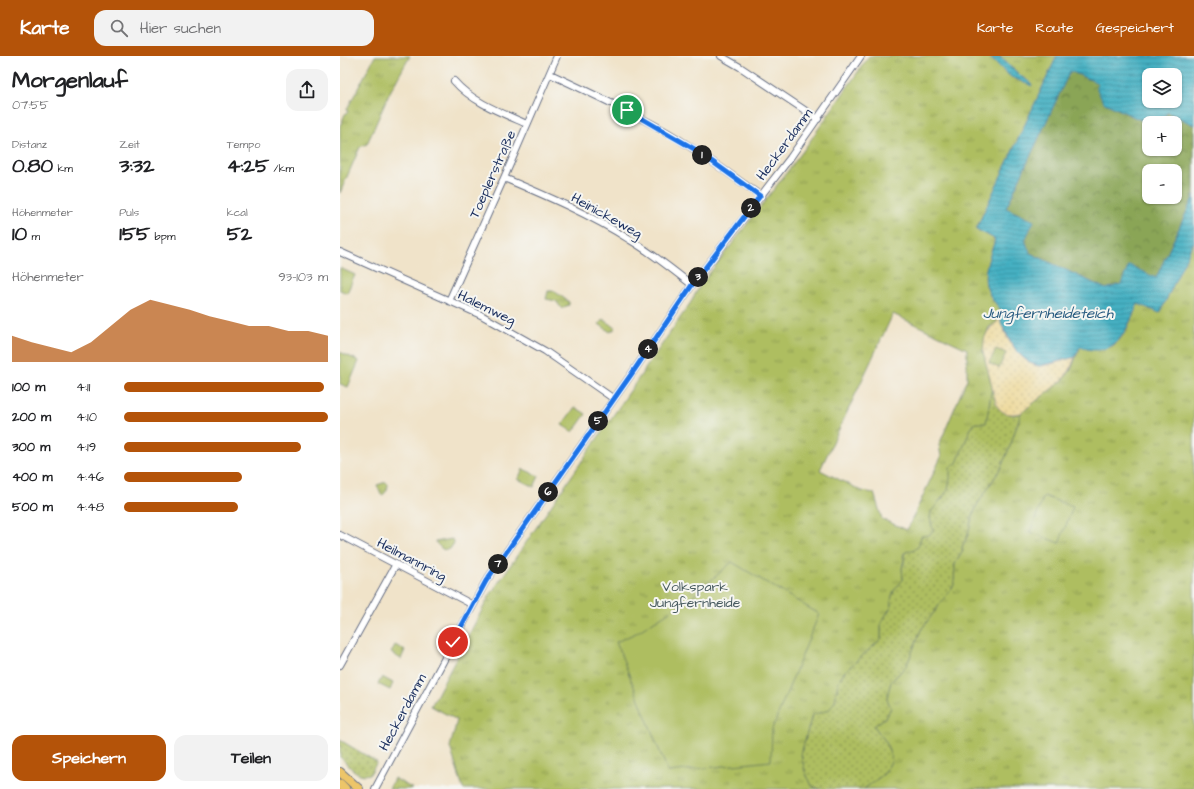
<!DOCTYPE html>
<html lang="de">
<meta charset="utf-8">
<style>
:root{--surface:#fff;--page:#f2f2f2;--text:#202124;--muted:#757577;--accent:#b45309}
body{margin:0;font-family:"Architects Daughter",sans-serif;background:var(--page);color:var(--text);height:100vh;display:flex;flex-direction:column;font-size:15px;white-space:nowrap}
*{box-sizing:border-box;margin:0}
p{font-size:13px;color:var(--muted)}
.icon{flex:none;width:22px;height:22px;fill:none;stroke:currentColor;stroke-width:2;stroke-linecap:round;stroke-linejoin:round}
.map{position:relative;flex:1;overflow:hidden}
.drawer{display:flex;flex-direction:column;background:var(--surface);width:340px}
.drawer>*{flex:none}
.tools{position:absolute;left:802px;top:12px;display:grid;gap:8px}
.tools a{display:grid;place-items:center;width:40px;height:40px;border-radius:8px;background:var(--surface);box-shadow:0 1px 3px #0004;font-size:20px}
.pin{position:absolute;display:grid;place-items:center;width:34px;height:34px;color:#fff;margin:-17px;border:2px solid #fff;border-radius:50%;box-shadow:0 1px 4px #0007}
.km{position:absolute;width:20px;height:20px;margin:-10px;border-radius:50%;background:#222;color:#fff;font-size:11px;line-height:20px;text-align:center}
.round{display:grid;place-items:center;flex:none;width:42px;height:42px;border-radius:12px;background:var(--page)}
.headline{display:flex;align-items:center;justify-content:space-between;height:68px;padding:0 12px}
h1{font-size:22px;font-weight:800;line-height:30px}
.stats{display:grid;grid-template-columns:repeat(3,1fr);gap:6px;height:68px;padding:4px 12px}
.stats div{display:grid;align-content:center}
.stats b{font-size:20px;font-weight:800}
.stats small{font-size:11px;font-weight:400}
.stats p{font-size:11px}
.chart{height:112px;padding:8px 12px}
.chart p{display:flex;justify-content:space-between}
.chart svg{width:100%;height:72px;margin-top:4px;fill:var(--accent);opacity:.7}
.cta{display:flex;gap:8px;margin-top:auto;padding:8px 12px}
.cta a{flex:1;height:46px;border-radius:12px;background:var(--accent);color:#fff;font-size:16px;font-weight:800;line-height:46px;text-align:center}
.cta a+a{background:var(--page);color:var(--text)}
ul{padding:0 12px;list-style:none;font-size:13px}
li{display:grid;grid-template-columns:64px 48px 1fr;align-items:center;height:30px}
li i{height:10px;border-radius:5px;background:var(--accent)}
header{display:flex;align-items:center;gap:24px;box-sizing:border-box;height:56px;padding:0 20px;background:var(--accent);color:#fff}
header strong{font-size:19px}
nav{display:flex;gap:22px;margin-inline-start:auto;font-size:14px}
.search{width:280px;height:36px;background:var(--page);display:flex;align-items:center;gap:10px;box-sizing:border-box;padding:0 14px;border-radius:12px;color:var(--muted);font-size:15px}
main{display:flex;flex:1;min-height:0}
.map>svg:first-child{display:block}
.grass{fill:url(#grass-dots);stroke:#64765f}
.forest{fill:url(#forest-crowns);stroke:#526a5a;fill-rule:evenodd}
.sand{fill:url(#sand-dots);stroke:#84847e}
.park{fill:url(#park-tufts);stroke:#64765f;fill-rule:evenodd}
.pitch{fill:#aebe60;stroke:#64765f}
.water{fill:url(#water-rules);stroke:#307090;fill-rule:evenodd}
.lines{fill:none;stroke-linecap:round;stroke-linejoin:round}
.stream{stroke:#44b0c2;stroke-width:1.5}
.minor-casing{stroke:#666e83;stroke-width:8}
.major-casing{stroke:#666e83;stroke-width:10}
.highway-casing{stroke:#666e83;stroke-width:11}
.minor{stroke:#fff;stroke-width:6}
.major{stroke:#edc569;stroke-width:8}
.highway{stroke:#edc569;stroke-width:9}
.route-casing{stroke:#fff;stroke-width:8}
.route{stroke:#1a73e8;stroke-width:5}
.labels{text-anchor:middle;stroke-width:4;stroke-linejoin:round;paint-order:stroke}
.street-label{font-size:14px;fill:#1b2f5e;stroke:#f6f6f2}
.park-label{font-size:14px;fill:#475a5f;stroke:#f6f6f2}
.water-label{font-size:15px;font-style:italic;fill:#295c81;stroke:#f6f6f2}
</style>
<header>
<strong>Karte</strong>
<div class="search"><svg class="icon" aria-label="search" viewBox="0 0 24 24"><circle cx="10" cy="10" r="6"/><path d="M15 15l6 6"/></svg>Hier suchen</div>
<nav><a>Karte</a><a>Route</a><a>Gespeichert</a></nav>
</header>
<main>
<section class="drawer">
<div class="headline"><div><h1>Morgenlauf</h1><p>07:55</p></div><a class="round"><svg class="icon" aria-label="share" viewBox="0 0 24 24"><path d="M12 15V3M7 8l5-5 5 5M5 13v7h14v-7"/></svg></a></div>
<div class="stats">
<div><p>Distanz</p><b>0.80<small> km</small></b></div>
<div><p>Zeit</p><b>3:32</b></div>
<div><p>Tempo</p><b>4:25<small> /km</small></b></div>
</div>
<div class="stats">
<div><p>Höhenmeter</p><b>10<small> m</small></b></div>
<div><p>Puls</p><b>155<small> bpm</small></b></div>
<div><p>kcal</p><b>52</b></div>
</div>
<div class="chart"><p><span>Höhenmeter</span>93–103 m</p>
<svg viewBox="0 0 160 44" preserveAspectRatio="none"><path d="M0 44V28L10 32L20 35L30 38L40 32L50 22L60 12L70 6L80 9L90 12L100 16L110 19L120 22L130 22L140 25L150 25L160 28V44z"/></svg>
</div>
<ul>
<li><b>100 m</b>4:11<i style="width:98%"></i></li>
<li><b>200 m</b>4:10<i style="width:100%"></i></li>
<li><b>300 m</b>4:19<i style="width:87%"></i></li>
<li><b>400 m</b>4:46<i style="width:58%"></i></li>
<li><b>500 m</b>4:48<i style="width:56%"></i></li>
</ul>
<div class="cta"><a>Speichern</a><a>Teilen</a></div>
</section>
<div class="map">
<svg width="854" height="733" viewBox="0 0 854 733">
<defs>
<pattern id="grass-dots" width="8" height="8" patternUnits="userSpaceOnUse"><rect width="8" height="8" fill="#aebe60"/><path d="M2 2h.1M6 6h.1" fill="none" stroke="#8d9b52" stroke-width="1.8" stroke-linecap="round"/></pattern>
<pattern id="forest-crowns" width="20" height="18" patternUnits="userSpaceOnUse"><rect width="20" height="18" fill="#8aa556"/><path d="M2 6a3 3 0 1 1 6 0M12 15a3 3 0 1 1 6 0" fill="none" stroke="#70874a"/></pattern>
<pattern id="sand-dots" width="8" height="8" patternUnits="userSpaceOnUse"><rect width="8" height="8" fill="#eeda9e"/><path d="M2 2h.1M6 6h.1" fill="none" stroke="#ccbb8a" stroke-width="1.8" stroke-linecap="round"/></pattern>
<pattern id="park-tufts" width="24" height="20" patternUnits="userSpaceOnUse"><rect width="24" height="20" fill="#aebe60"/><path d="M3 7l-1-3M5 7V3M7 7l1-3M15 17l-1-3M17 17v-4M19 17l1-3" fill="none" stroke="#8d9b52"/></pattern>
<pattern id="water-rules" width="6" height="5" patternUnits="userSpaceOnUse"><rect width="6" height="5" fill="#44b0c2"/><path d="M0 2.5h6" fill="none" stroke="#3890a1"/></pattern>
</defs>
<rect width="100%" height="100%" fill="#f6f6f2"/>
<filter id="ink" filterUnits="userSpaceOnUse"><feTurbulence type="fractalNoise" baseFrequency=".025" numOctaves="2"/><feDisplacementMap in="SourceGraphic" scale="8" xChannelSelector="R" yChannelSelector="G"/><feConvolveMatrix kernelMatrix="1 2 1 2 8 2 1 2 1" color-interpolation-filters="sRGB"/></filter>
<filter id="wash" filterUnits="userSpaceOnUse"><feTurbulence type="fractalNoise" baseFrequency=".012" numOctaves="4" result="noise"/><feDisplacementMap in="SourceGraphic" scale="16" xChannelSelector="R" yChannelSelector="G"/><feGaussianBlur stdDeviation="0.9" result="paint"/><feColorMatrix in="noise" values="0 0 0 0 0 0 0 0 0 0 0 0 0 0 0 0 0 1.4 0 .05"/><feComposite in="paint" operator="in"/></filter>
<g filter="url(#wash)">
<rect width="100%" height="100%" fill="#f0e3c9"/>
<!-- grass -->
<path class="grass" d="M652 331 657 350 673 359 681 357 671 388 661 412 637 449 631 465 628 479 622 491 623 495 615 508 614 529 581 574 567 609 551 626 548 637 547 643 551 652 546 661 534 670 546 686 552 704 544 718 524 733H480L472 730 465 716 461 698 472 659 495 645 498 626 504 616 541 583V567L552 549C549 539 556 531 563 524L562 512 564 507V497L579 489 581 480 592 469 590 462 591 456 598 446 603 442 610 411 617 406 630 374 635 367 646 366Z
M0 684 37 706 30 718C16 722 9 709 0 701Z"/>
<!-- forest -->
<path class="forest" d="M730 15 758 27 763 46 809 68V93H835V67H822L827 56 854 69V140L816 222 781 228 766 233 690 197 685 184 666 152ZM809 115H835V141H809Z"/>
<!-- sand -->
<path class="sand" d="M660 259C661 276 680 307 698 310 705 311 727 303 735 301L730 314 722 325 681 357C671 359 663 359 657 350 653 334 639 298 644 282 648 272 655 269 660 259Z"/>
<!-- park -->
<path class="park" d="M35 0H70L50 36 27 88 20 91 0 137V70L5 58 8 56 7 53Z
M529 0H648L671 21 691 27 682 21 659 0H717L636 173 653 182 655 184C645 214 637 228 661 254L660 259 656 267 649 271 644 283 643 296 652 331 646 367H635L630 374 617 407 610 411V423L608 434 591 456 590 462 593 475 589 479 581 480 579 489 577 492 564 497 563 501 564 503 562 512 563 524C556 531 549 539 552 549L541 567V583L504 616 498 626 495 645 489 654 472 659 461 698 465 716 472 730 480 733H123L110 691 117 664 91 650 150 539 351 246 359 231 463 95ZM553 258 627 293V323L599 389 601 401 567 474 542 463 534 437 522 435 480 414Z
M854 185V733H524L544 718 552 704 546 686 534 670 546 661 551 652 547 643 548 637 551 626 567 609 581 574 614 529 615 508 623 495 622 491 628 479 631 465 637 449 661 412 671 388 681 357 722 325 731 314 740 291C748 292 758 293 766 292 783 290 792 261 798 248L820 257Z
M208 235H214L229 246V249L224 251 222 253 216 245 206 243Z
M263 263 276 272 270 276 259 268Z
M46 426 48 428C48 432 46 439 41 439L37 429Z
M112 483 114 487 110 493 106 494 102 493 95 486Z
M55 589 65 594 61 603 51 597Z
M42 621 53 627 50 634 38 628Z
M54 722 73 733H49Z"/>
<!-- pitch -->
<path class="pitch" d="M0 212 15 219 7 237 0 234Z
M656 293 666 297 659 312 649 307Z
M0 296 19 305 8 331 0 328Z
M235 351 246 358 233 376 222 369Z
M183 413 199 420 194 431 178 423Z
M704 440 733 451 719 487 690 476Z
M392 506 479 558 432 673 431 705 328 716 276 586 296 577 352 541Z"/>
<!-- water -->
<path class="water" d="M648 0H659L682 21 691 27 692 30 671 21Z
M717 0H854V69L827 56 822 67 809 68 763 46 756 31 758 27 730 15 666 152 694 165 685 184 690 197 766 233 781 228 789 209 816 222 854 140V185L820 257 798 248C788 268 781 296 753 294 749 294 744 292 740 291L735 301 699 310 690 307 677 296 661 268V254C637 227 645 215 655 184L653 182 636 173ZM809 19H835V45H809Z"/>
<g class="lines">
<!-- stream -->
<path class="stream" d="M853 207H854"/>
</g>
</g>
<g filter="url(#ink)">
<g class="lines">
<!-- minor casing -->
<g class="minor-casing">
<path id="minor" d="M381 0 400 11 478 63
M210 18C249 36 287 54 325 75 358 94 389 118 421 140
M114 25C132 46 162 57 187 68
M164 122C207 140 251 159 290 184 312 197 332 213 352 229
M0 196 141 259 205 295 274 343
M109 245 164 122 217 0
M0 479 133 549
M0 609 56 508
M35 733 146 525 295 313 352 229 450 102 521 0"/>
</g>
<!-- major casing -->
<g class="major-casing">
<path id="major" d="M0 716 19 733"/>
</g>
<!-- highway casing -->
<g class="highway-casing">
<path id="highway" d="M0 728 5 733"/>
</g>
<!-- minor -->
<use href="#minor" class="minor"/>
<!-- major -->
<use href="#major" class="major"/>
<!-- highway -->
<use href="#highway" class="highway"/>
</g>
</g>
<g class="lines" filter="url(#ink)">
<!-- route casing -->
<g class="route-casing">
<path id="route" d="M113 586 146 525 295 313 352 229 420 140 356 94 287 54"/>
</g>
<!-- route -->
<use href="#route" class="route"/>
</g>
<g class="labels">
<!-- street labels -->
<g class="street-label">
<text transform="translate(444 88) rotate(-54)" y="5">Heckerdamm</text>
<text transform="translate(152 118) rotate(-66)" y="5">Toeplerstraße</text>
<text transform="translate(267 159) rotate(29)" y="5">Heinickeweg</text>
<text transform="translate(147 251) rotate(26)" y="5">Halemweg</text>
<text transform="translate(72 503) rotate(28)" y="5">Heilmannring</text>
<text transform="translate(62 656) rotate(-62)" y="5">Heckerdamm</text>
</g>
<!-- park labels -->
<g class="park-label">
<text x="355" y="535">Volkspark<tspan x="355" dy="16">Jungfernheide</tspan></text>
</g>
<!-- water labels -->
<g class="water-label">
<text x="708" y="262">Jungfernheideteich</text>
</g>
</g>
</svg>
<div class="tools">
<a><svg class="icon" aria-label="layers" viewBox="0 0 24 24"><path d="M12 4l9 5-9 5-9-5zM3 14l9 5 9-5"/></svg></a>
<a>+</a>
<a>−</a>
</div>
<div class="pin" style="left:287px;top:54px;background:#1e9e55"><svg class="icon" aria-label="arrive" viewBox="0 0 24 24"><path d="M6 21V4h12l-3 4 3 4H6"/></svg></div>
<div class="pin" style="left:113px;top:586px;background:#d93025"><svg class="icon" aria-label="check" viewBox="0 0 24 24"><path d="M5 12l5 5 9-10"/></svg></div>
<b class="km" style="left:362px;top:99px">1</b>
<b class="km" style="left:411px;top:152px">2</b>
<b class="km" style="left:358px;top:221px">3</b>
<b class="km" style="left:308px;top:293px">4</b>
<b class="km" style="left:258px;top:365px">5</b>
<b class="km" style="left:208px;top:436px">6</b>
<b class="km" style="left:158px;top:508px">7</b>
</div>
</main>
